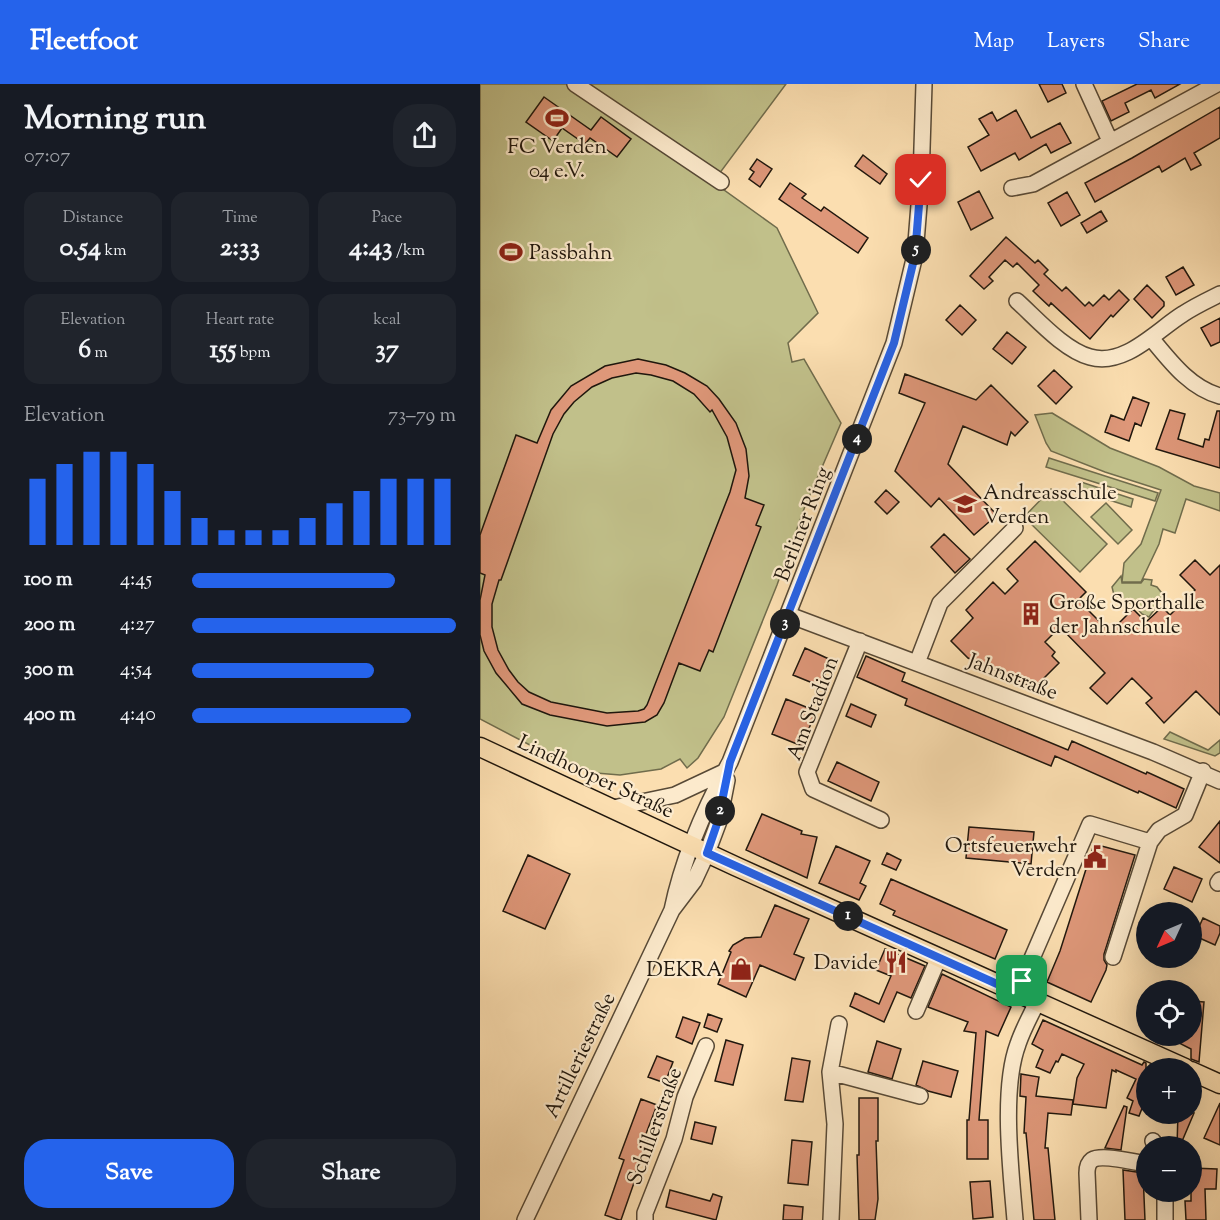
<!DOCTYPE html>
<meta charset="utf-8">
<style>
:root{--surface:#171b24;--page:#20242c;--text:#f1f3f6;--muted:#9ea1a6;--accent:#2563eb}
body{margin:0;font-family:"Sorts Mill Goudy",serif;background:var(--page);color:var(--text);height:100vh;display:flex;flex-direction:column;font-size:22px;white-space:nowrap}
*{box-sizing:border-box;margin:0}
p{font-size:20px;color:var(--muted)}
.icon{flex:none;width:33px;height:33px;fill:none;stroke:currentColor;stroke-width:2;stroke-linecap:round;stroke-linejoin:round}
.map{position:relative;flex:1;overflow:hidden}
.panel{display:flex;flex-direction:column;background:var(--surface);width:480px}
.panel>*{flex:none}
.needle{width:39px;rotate:226deg}
.fabs{position:absolute;left:656px;top:818px;display:grid;gap:12px}
.fabs a{display:grid;place-items:center;width:66px;height:66px;border-radius:50%;background:var(--surface);box-shadow:0 6px 24px #0002;font-size:30px}
.pin{position:absolute;display:grid;place-items:center;width:51px;height:51px;color:#fff;margin:-26px;border-radius:12px;box-shadow:0 3px 9px #0006}
.km{position:absolute;width:30px;height:30px;margin:-15px;border-radius:50%;background:#222;color:#fff;font-size:16px;line-height:30px;text-align:center}
.round{display:grid;place-items:center;flex:none;width:63px;height:63px;border-radius:24px;background:var(--page)}
.overview{display:flex;align-items:center;justify-content:space-between;height:102px;padding:0 24px}
h1{font-size:33px;font-weight:700;line-height:45px}
.metrics{display:grid;grid-template-columns:repeat(3,1fr);gap:9px;height:102px;padding:6px 24px}
.metrics div{display:grid;align-content:center;border-radius:15px;background:var(--page);text-align:center}
.metrics b{font-size:26px;font-weight:700}
.metrics small{font-size:16px;font-weight:400}
.metrics p{font-size:16px}
.chart{height:168px;padding:12px 24px}
.chart p{display:flex;justify-content:space-between}
.chart svg{width:100%;height:108px;margin-top:6px;stroke:var(--accent);stroke-width:6}
.button{display:flex;gap:12px;margin-top:auto;padding:12px 24px}
.button a{flex:1;height:69px;border-radius:24px;background:var(--accent);color:#fff;font-size:24px;font-weight:700;line-height:69px;text-align:center}
.button a+a{background:var(--page);color:var(--text)}
ul{padding:0 24px;list-style:none;font-size:20px}
li{display:grid;grid-template-columns:96px 72px 1fr;align-items:center;height:45px}
li i{height:15px;border-radius:8px;background:var(--accent)}
header{display:flex;align-items:center;gap:36px;box-sizing:border-box;height:84px;padding:0 30px;background:var(--accent);color:#fff}
header strong{font-size:28px}
nav{display:flex;gap:33px;margin-inline-start:auto;font-size:21px}
main{display:flex;flex:1;min-height:0}
.map>svg:first-child{display:block}
.green{fill:#c1c08a;stroke:#706c4c;stroke-width:1.5}
.building{fill:#de9779;stroke:#20170d;stroke-width:1.5;fill-rule:evenodd}
.lines{fill:none;stroke-linecap:round;stroke-linejoin:round}
.minor-casing{stroke:#574936;stroke-width:18}
.major-casing{stroke:#20170d;stroke-width:21}
.minor{stroke:#fceacc;stroke-width:15}
.major{stroke:#fbdeb0;stroke-width:18}
.route-casing{stroke:#fff;stroke-width:12}
.route{stroke:#2563eb;stroke-width:8}
.labels{text-anchor:middle;stroke-width:4.5;stroke-linejoin:round;paint-order:stroke}
.poi-label{font-size:21px;fill:#20170d;stroke:#fceacc;text-anchor:start}
.street-label{font-size:21px;fill:#20170d;stroke:#fceacc}
</style>
<header>
<strong>Fleetfoot</strong>
<nav><a>Map</a><a>Layers</a><a>Share</a></nav>
</header>
<main>
<section class="panel">
<div class="overview"><div><h1>Morning run</h1><p>07:07</p></div><a class="round"><svg class="icon" aria-label="share" viewBox="0 0 24 24"><path d="M12 15V3M7 8l5-5 5 5M5 13v7h14v-7"/></svg></a></div>
<div class="metrics">
<div><p>Distance</p><b>0.54<small> km</small></b></div>
<div><p>Time</p><b>2:33</b></div>
<div><p>Pace</p><b>4:43<small> /km</small></b></div>
</div>
<div class="metrics">
<div><p>Elevation</p><b>6<small> m</small></b></div>
<div><p>Heart rate</p><b>155<small> bpm</small></b></div>
<div><p>kcal</p><b>37</b></div>
</div>
<div class="chart"><p><span>Elevation</span>73–79 m</p>
<svg viewBox="0 0 160 44" preserveAspectRatio="none"><path d="M5 44V17M15 44V11M25 44V6M35 44V6M45 44V11M55 44V22M65 44V33M75 44V38M85 44V38M95 44V38M105 44V33M115 44V27M125 44V22M135 44V17M145 44V17M155 44V17"/></svg>
</div>
<ul>
<li><b>100 m</b>4:45<i style="width:77%"></i></li>
<li><b>200 m</b>4:27<i style="width:100%"></i></li>
<li><b>300 m</b>4:54<i style="width:69%"></i></li>
<li><b>400 m</b>4:40<i style="width:83%"></i></li>
</ul>
<div class="button"><a>Save</a><a>Share</a></div>
</section>
<div class="map">
<svg width="740" height="1136" viewBox="0 0 740 1136">
<rect width="100%" height="100%" fill="#fbdeb0"/>
<filter id="stains"><feTurbulence type="fractalNoise" baseFrequency=".00333" numOctaves="4"/><feColorMatrix values="0 0 0 0 .2 0 0 0 0 .09 0 0 0 0 .02 0 0 0 .5 -.17"/></filter>
<radialGradient id="worn" r=".72"><stop offset=".6" stop-color="#630" stop-opacity="0"/><stop offset="1" stop-color="#630" stop-opacity=".3"/></radialGradient>
<!-- green -->
<path class="green" d="M0 0H306L233 98 297 144 338 229 308 259 312 278 324 275 361 339 324 425 297 501 244 633 218 674 207 684 200 675 181 685 140 691 116 689 75 674 0 635Z
M572 329 630 364 679 383 714 402 740 409V427L706 415 695 449 683 445 679 460 661 498H642L644 479 661 460 681 406 625 388 571 367 566 359 555 331Z
M569 374 678 409 675 417 566 383Z
M601 398 653 415 651 423 598 406Z
M571 405 627 460 600 488 544 433Z
M626 419 652 446 638 460 611 433Z
M641 492 642 499H661L664 495 672 496 671 501 677 503 685 513V519L681 516 669 533 662 530 653 520 635 515 632 503Z
M690 648 728 666 740 656V669L735 672 684 655Z"/>
<!-- building -->
<path class="building" d="M559 0H582L586 9 568 18Z
M657 0H700L675 14 671 6 645 19 649 28 631 37 622 17Z
M64 13 111 46 121 33 151 55 137 73 110 54 105 60 82 44 73 57 46 38Z
M740 23V54L714 69 721 81 711 86 705 74 682 88 679 82 615 118 605 99 652 74Z
M536 26 551 54 580 39 591 59 571 69 566 60 539 76 535 69 501 87 488 63 509 51 499 35 512 28 517 37Z
M383 71 407 90 400 100 375 82Z
M277 75 292 85 280 103 269 95 274 88 270 85Z
M310 99 326 110 322 114 341 127 344 123 388 154 378 169 299 115Z
M499 107 513 134 491 146 478 118Z
M587 108 600 131 581 142 568 119Z
M621 127 627 137 607 149 601 139Z
M526 153 555 179 558 176 568 186 564 190 582 207 586 203 605 222 609 218 613 222 624 211 629 216 639 206 649 216 633 233 631 231 610 255 571 219 569 222 553 207 559 201 537 179 533 183 525 176 509 193 513 197 504 205 490 192Z
M703 183 714 201 696 211 686 193Z
M667 201 684 218V222L672 234 654 215Z
M480 221 496 236 482 251 466 236Z
M740 234V258L731 262 721 244Z
M527 248 546 263 532 280 513 265Z
M158 275 186 281 205 289 227 302 239 315 256 339 266 365 269 392 265 414 284 421 276 441 281 443 233 568 229 566 220 587 199 579 184 619 177 631 165 638 127 642 70 631 42 620 16 589 4 567 0 551V516L5 491 0 489V451L36 351 57 359 71 326 91 302 125 282ZM156 289 171 291 193 297 214 310 230 328 232 326 247 353 256 386 250 408 167 621 164 625 158 627 127 629 71 618 49 608 38 598 29 586 18 566 12 543V520L19 496H21L73 350 84 330 94 318 112 303 132 294Z
M574 286 592 303 576 320 558 302Z
M425 290 496 316 511 301 548 338 535 352 531 348 527 361 483 342 468 380 517 431 494 451 459 414 451 423 415 387 445 319 419 309Z
M653 313 669 319 661 342 655 339 649 357 625 348 631 331 644 336Z
M690 326 705 330 698 355 723 363 725 355 729 356 737 327H740V384L676 365Z
M406 406 419 418 407 430 395 418Z
M464 450 490 475 475 489 451 463Z
M555 457 606 508 598 516 630 548 653 525 666 538 682 523 690 531 715 506 700 491 715 476 730 491 740 481V631L716 607 684 639 666 619 672 614 652 594 627 620 610 604 625 589 580 543 565 558 575 568 572 572 579 579 554 604 488 574 471 557 493 534 486 526 513 498 525 510 538 497 527 485Z
M325 564 351 576 340 602 313 591Z
M386 572 425 589 422 597 588 666 592 657 666 690 667 688 704 705 696 724 659 707 658 709 575 672 571 682 425 621 427 615 377 593Z
M306 615 336 627 322 662 292 650Z
M371 620 396 631 391 643 366 632Z
M357 678 399 698 391 717 348 697Z
M282 730 322 747 321 750 337 753 327 794 266 766Z
M740 737V779L719 763Z
M489 743 554 748 551 780 486 774Z
M614 760 655 771 624 870V876L627 881 626 886 611 918 567 898 580 867Z
M356 762 390 777 380 799 386 802 379 816 339 799Z
M407 769 421 776 416 786 402 780Z
M48 771 90 790 65 845 23 827Z
M694 783 722 795 712 818 684 805Z
M411 795 527 846 515 875 413 831 415 827 400 820Z
M295 821 329 835 314 870 324 874 315 896 280 881 266 913 238 900 251 868 249 867 253 861 265 854 281 853Z
M723 834 740 842V849L735 861 715 852Z
M405 865 445 882 431 914 417 908 404 938 370 922 375 909 399 920 411 892 396 886Z
M462 890 531 923 518 952 506 947 499 1036H508V1075H487V1036H489L496 949 484 947 488 938 448 923Z
M711 917 724 918 719 978 711 975V965L699 959 703 951H711Z
M228 930 242 935 237 948 224 943Z
M203 933 220 939 212 960 196 953Z
M563 936 662 981 664 978 666 979V1014L659 1032 649 1029 653 1017 647 1014 656 995 636 986V988L632 986 626 1024 593 1020 597 994 604 980 582 970 578 978 576 977 570 989 556 983 563 966 552 960Z
M246 956 263 961 253 1001 235 997Z
M397 957 421 965 412 995 388 988Z
M177 972 193 978 185 999 168 993Z
M312 974 330 977 323 1018 305 1016Z
M443 977 478 987 471 1013 448 1007 436 1001Z
M541 990 559 993 556 1012 593 1016 591 1031 568 1029 565 1064H568L575 1136H554L546 1049H544L546 1013 540 1012Z
M379 1014H398V1057H396L398 1115 395 1136H379L377 1071H379Z
M161 1015 177 1021 164 1055 169 1057 153 1095 155 1096 141 1136H139L125 1131 144 1076 139 1074Z
M740 1019V1061L724 1054Z
M644 1022 647 1023 641 1066 625 1064Z
M698 1029H714L700 1062H697Z
M215 1038 236 1043 232 1060 211 1055Z
M312 1056 332 1058 328 1101 308 1099Z
M711 1084 737 1085 736 1105H725L726 1136H706L705 1117H711Z
M643 1086 663 1089 665 1136H645Z
M510 1097 513 1133 493 1135 490 1098Z
M190 1106 230 1117 233 1110 242 1113 236 1136 186 1123Z
M304 1121 323 1123 322 1136H303Z"/>
<g class="lines">
<!-- minor casing -->
<g class="minor-casing">
<path id="minor" d="M95 0 241 98
M604 0 630 57
M532 104 553 100 737 0
M537 217C557 235 584 266 610 273 645 283 677 246 703 230 715 222 728 216 740 210
M671 254C690 277 710 304 740 312
M309 531 673 668 740 697
M380 557 327 688 333 705 401 736
M437 579 460 519 535 444
M133 724 195 711 244 688
M738 799 740 796
M192 826C203 773 224 725 250 678L414 259 435 171 441 96 444 0
M633 873 670 758
M537 909 610 740 670 758 679 746 705 731 723 687
M436 927 459 873
M350 988 440 1012
M673 1057 676 1062
M45 1136 192 826 214 797 227 769 239 737 247 696
M165 1136V1129L194 1055 205 1013 226 962
M351 1136 355 1040 350 988 359 940
M535 1136C531 1087 521 1005 538 960 543 945 551 931 557 918
M609 1136 607 1089C607 1084 608 1079 612 1076 621 1070 655 1078 666 1080
M685 1136V1107"/>
</g>
<!-- major casing -->
<g class="major-casing">
<path id="major" d="M0 663 255 782 705 984
M711 987 740 1000"/>
</g>
<!-- minor -->
<use href="#minor" class="minor"/>
<!-- major -->
<use href="#major" class="major"/>
</g>
<g class="lines">
<!-- route casing -->
<g class="route-casing">
<path id="route" d="M441 96 435 171 414 259 250 678 238 737 227 769 537 909 542 897"/>
</g>
<!-- route -->
<use href="#route" class="route"/>
</g>
<!-- icons -->
<defs>
<g id="stadium-bare" transform="scale(1.8)"><path d="M0-5a6.5 5 0 1 0 0 10a6.5 5 0 1 0 0-10ZM-3.5-1.8h7v3.6h-7Z" fill="#8f2418" stroke="#fceacc" stroke-width="2.5" paint-order="stroke"/></g>
<g id="school-bare" transform="scale(1.8)"><path d="M0-5L7-2L0 1L-7-2ZM-4 1L0 2.5L4 1V4Q0 6-4 4Z" fill="#8f2418" stroke="#fceacc" stroke-width="2.5" paint-order="stroke"/></g>
<g id="building-bare" transform="scale(1.8)"><path d="M-4-6H4V6H1V3H-1V6H-4ZM-2.5-4.3h1.7v1.8h-1.7ZM.8-4.3h1.7v1.8H.8ZM-2.5-1h1.7V.8h-1.7ZM.8-1h1.7V.8H.8Z" fill="#8f2418" stroke="#fceacc" stroke-width="2.5" paint-order="stroke"/></g>
<g id="civic-bare" transform="scale(1.8)"><path d="M-.6-6.5H3V-4.5H.6V-3L4-1V1h2V6H-6V1h2V-1L-.6-3ZM-1.2 2.5V6h2.4V2.5Z" fill="#8f2418" stroke="#fceacc" stroke-width="2.5" paint-order="stroke"/></g>
<g id="restaurant-bare" transform="scale(1.8)"><path d="M-5-6h1v4h1v-4h1v4h1v-4h1v5L-1.5 .5V6h-2V.5L-5-1ZM5-6V6H3V1.5H1.5Q1.5-4 5-6Z" fill="#8f2418" stroke="#fceacc" stroke-width="2.5" paint-order="stroke"/></g>
<g id="shop-bare" transform="scale(1.8)"><path d="M-5-2.5h2.3a2.7 3.5 0 0 1 5.4 0H5L5.5 6h-11ZM-1.5-2.5h3a1.5 2.3 0 0 0-3 0Z" fill="#8f2418" stroke="#fceacc" stroke-width="2.5" paint-order="stroke"/></g>
</defs>
<g fill-rule="evenodd">
<use href="#stadium-bare" x="77" y="34"/>
<use href="#stadium-bare" x="31" y="168"/>
<use href="#school-bare" x="485" y="420"/>
<use href="#building-bare" x="551" y="530"/>
<use href="#civic-bare" x="615" y="773"/>
<use href="#restaurant-bare" x="416" y="878"/>
<use href="#shop-bare" x="261" y="885"/>
</g>
<g class="labels">
<!-- poi labels -->
<g class="poi-label">
<text x="77" y="69" text-anchor="middle">FC Verden<tspan x="77" dy="24">04 e.V.</tspan></text>
<text x="49" y="175">Passbahn</text>
<text x="503" y="415">Andreasschule<tspan x="503" dy="24">Verden</tspan></text>
<text x="569" y="525">Große Sporthalle<tspan x="569" dy="24">der Jahnschule</tspan></text>
<text x="597" y="768" text-anchor="end">Ortsfeuerwehr<tspan x="597" dy="24">Verden</tspan></text>
<text x="398" y="885" text-anchor="end">Davide</text>
<text x="243" y="892" text-anchor="end">DEKRA</text>
</g>
<!-- street labels -->
<g class="street-label">
<text transform="translate(322 440) rotate(-69)" y="7">Berliner Ring</text>
<text transform="translate(533 592) rotate(21)" y="7">Jahnstraße</text>
<text transform="translate(332 624) rotate(-69)" y="7">Am Stadion</text>
<text transform="translate(116 692) rotate(25)" y="7">Lindhooper Straße</text>
<text transform="translate(99 971) rotate(-64)" y="7">Artilleriestraße</text>
<text transform="translate(174 1042) rotate(-70)" y="7">Schillerstraße</text>
</g>
</g>
<rect width="100%" height="100%" filter="url(#stains)"/>
<rect width="100%" height="100%" fill="url(#worn)"/>
</svg>
<div class="fabs">
<a><svg class="needle" viewBox="-14 -14 28 28"><path d="M0-13l5 13h-10z" fill="#e53935"/><path d="M0 13l5-13h-10z" fill="#9ea1a6"/></svg></a>
<a><svg class="icon" aria-label="locate" viewBox="0 0 24 24"><circle cx="12" cy="12" r="6"/><path d="M12 2v4M12 18v4M2 12h4M18 12h4"/></svg></a>
<a>+</a>
<a>−</a>
</div>
<div class="pin" style="left:542px;top:897px;background:#1e9e55"><svg class="icon" aria-label="arrive" viewBox="0 0 24 24"><path d="M6 21V4h12l-3 4 3 4H6"/></svg></div>
<div class="pin" style="left:441px;top:96px;background:#d93025"><svg class="icon" aria-label="check" viewBox="0 0 24 24"><path d="M5 12l5 5 9-10"/></svg></div>
<b class="km" style="left:368px;top:832px">1</b>
<b class="km" style="left:240px;top:727px">2</b>
<b class="km" style="left:305px;top:540px">3</b>
<b class="km" style="left:377px;top:355px">4</b>
<b class="km" style="left:436px;top:166px">5</b>
</div>
</main>
